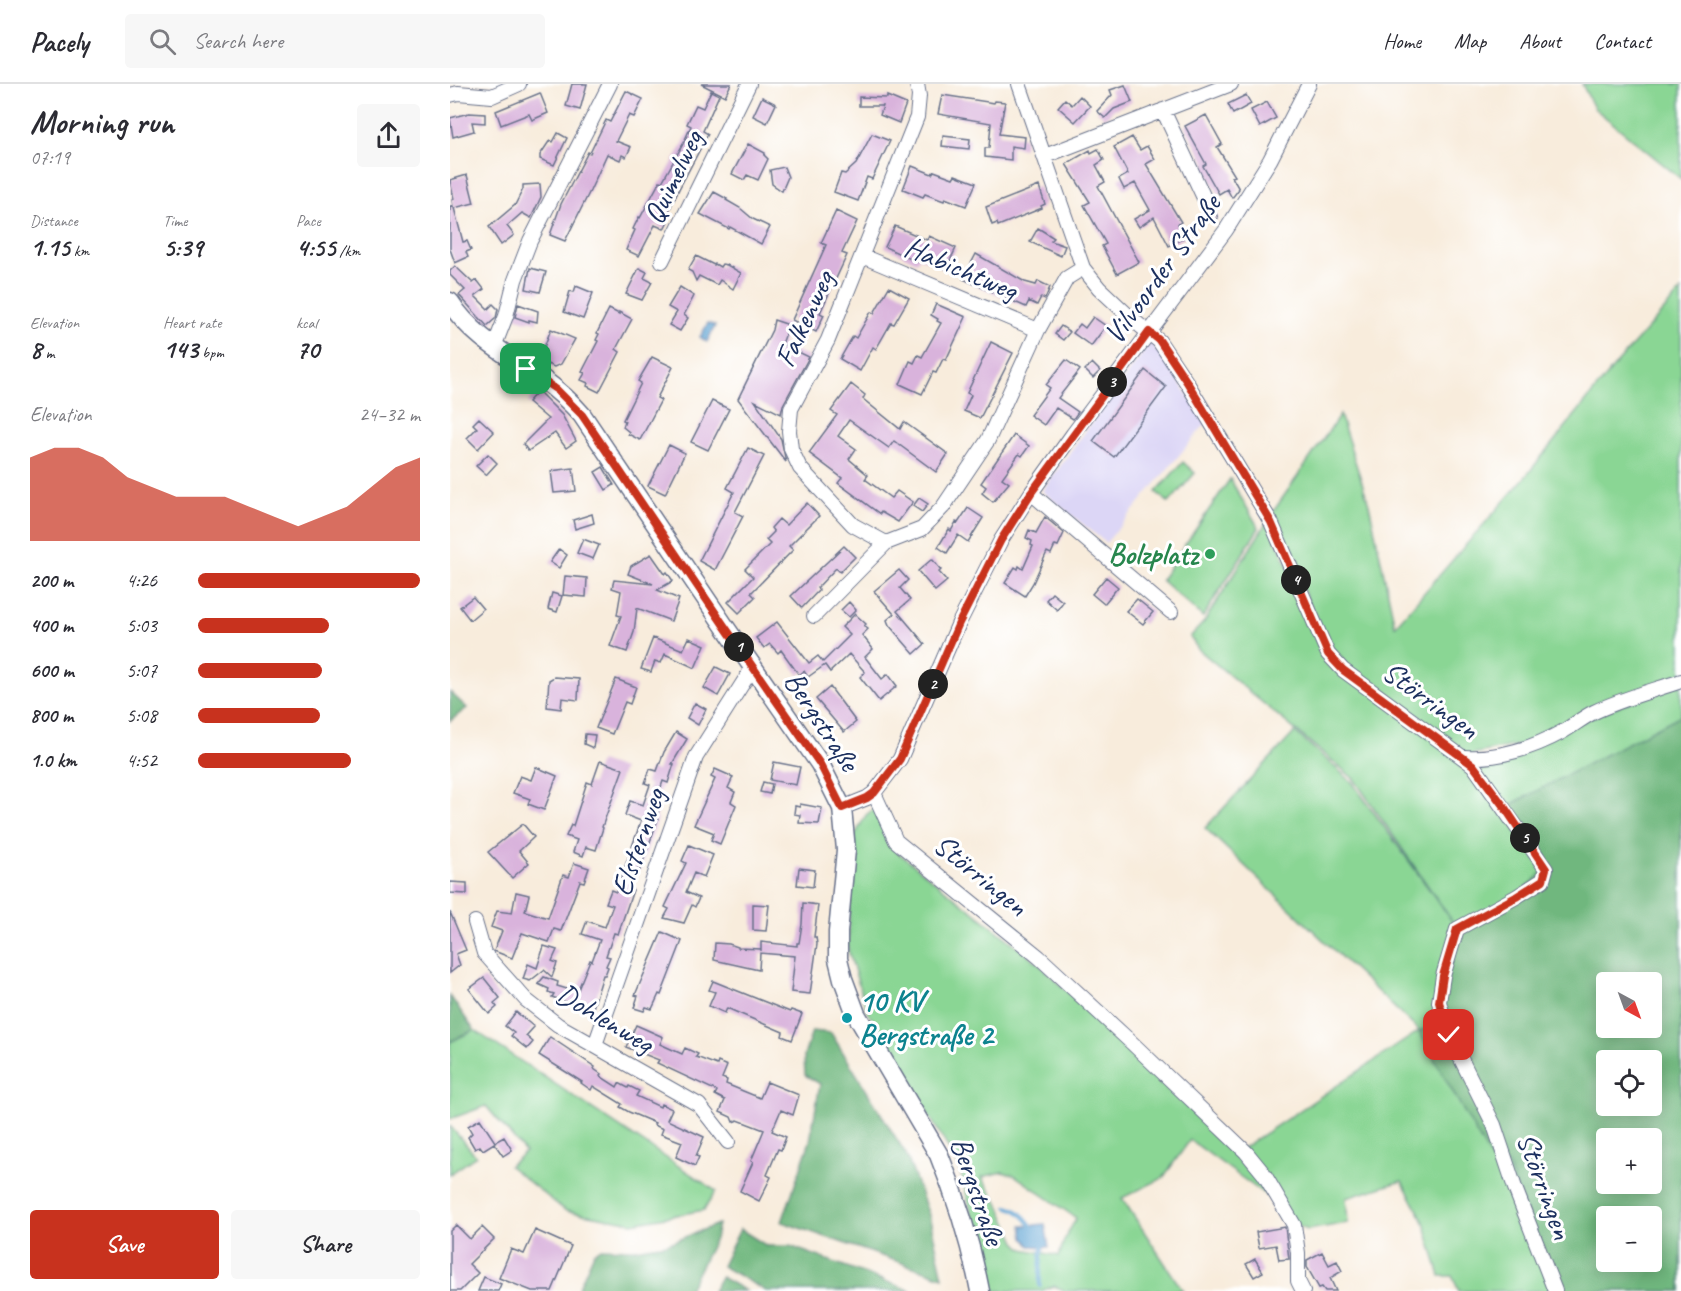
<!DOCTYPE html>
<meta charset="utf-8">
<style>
:root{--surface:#fff;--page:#f7f7f7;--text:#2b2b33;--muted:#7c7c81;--line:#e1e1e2;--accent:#c8321e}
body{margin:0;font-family:Caveat,sans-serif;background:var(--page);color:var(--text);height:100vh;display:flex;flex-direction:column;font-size:22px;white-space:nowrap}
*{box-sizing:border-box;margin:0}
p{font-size:20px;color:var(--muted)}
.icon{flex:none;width:33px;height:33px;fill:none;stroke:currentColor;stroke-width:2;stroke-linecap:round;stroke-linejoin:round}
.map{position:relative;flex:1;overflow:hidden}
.panel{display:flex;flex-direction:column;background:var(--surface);width:450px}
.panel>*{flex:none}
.needle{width:39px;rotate:139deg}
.tools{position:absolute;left:1146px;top:888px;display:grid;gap:12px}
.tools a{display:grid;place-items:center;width:66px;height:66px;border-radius:6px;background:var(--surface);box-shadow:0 3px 15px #0003;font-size:30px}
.pin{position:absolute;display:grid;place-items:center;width:51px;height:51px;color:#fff;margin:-26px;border-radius:12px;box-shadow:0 3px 9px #0006}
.km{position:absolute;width:30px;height:30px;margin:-15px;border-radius:50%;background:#222;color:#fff;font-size:16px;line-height:30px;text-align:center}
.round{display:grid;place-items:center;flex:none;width:63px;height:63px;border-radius:6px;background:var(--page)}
.summary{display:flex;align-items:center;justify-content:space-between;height:102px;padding:0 30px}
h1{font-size:33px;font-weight:700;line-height:45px}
.figures{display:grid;grid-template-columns:repeat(3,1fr);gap:9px;height:102px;padding:6px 30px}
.figures div{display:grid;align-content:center}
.figures b{font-size:26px;font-weight:700}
.figures small{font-size:16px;font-weight:400}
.figures p{font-size:16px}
.chart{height:168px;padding:12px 30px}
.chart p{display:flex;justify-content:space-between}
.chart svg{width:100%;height:108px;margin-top:6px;fill:var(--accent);opacity:.7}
.action{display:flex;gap:12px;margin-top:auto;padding:12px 30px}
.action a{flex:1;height:69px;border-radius:6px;background:var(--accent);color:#fff;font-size:24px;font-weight:700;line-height:69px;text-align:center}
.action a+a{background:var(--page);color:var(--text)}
ul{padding:0 30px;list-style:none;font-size:20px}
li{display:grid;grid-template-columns:96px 72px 1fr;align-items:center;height:45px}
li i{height:15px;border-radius:8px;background:var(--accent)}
header{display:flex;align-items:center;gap:36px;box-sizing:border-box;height:84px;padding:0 30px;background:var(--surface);border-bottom:2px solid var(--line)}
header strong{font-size:28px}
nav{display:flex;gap:33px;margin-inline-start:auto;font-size:21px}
.search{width:420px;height:54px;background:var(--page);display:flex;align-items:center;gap:15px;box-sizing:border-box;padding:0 21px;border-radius:6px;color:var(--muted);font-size:22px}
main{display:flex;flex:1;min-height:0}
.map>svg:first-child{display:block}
.built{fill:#dcd6f6}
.green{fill:#8ad694;stroke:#528279;stroke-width:1.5;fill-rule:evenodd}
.forest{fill:#6fb77e;stroke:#45736e;stroke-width:1.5;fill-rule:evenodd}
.water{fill:#5ca2d2;stroke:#3c6898;stroke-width:1.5}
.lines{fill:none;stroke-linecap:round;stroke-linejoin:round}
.stream{stroke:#5ca2d2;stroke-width:4}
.building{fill:#d9b3dc}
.minor-casing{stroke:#68718a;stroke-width:16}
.tertiary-casing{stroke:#68718a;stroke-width:21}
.minor{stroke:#fff;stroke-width:14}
.tertiary{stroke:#fff;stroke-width:18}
.route-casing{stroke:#fff;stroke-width:12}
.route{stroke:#c8321e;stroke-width:8}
.leisure-dot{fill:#2e9e5b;stroke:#fff;stroke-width:2}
.culture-dot{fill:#0f9aa8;stroke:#fff;stroke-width:2}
.labels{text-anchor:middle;stroke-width:6;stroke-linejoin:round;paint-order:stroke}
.street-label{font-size:30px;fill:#1b2f5e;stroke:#fff}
.leisure-label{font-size:30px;font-weight:bold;fill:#27864d;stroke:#fff;text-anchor:end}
.culture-label{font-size:30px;font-weight:bold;fill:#0d838f;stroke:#fff;text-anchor:start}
</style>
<header>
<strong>Pacely</strong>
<div class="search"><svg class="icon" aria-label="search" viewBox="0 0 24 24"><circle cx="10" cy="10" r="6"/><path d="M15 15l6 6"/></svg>Search here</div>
<nav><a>Home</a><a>Map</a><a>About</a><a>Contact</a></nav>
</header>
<main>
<section class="panel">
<div class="summary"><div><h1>Morning run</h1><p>07:19</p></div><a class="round"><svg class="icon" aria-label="share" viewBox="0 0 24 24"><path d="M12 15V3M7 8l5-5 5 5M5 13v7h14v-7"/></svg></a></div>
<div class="figures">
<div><p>Distance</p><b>1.15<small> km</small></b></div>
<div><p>Time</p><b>5:39</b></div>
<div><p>Pace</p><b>4:55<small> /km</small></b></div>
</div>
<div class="figures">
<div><p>Elevation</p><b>8<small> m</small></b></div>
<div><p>Heart rate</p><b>143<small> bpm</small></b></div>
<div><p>kcal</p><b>70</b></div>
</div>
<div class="chart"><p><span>Elevation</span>24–32 m</p>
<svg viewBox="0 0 160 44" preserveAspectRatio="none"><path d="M0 44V10L10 6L20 6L30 10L40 18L50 22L60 26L70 26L80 26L90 30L100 34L110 38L120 34L130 30L140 22L150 14L160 10V44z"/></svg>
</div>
<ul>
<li><b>200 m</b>4:26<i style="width:100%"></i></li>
<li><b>400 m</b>5:03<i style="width:59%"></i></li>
<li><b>600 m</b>5:07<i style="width:56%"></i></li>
<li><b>800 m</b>5:08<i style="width:55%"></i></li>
<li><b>1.0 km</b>4:52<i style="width:69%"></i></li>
</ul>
<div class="action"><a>Save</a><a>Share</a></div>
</section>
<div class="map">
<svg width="1231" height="1207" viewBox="0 0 1231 1207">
<rect width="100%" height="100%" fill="#fff"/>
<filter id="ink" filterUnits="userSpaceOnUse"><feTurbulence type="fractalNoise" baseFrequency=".0167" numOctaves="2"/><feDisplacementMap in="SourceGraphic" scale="12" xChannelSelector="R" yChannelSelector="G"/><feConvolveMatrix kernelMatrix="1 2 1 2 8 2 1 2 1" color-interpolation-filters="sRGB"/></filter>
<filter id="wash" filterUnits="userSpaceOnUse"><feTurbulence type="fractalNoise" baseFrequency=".008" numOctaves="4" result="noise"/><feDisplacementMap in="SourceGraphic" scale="24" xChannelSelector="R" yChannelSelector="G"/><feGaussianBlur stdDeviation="1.35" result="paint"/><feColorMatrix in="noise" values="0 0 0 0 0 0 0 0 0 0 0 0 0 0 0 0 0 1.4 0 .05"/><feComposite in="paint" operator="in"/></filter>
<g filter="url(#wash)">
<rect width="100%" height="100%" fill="#f8ecdc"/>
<!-- built -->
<path class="built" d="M700 259 711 270 756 339 656 459 592 407Z"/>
<!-- green -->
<path class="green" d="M1132 0H1231V95L1144 24Z
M1231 207V595L1087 657 1018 671 884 575 820 432 890 331 919 420 945 542 1076 392 1167 279Z
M733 378 745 389 719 419 706 408Z
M780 395 809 444 753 533 711 496Z
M818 436 876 571 1014 675 1056 723 1020 676 1035 677 1142 632 1231 599V1207H1009L1002 1192H990L974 1138 952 1097 896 1114 898 1139 858 1146 845 1141 793 1064 969 947 755 744 845 648 902 698 1007 844 904 695 748 565 740 553 754 538ZM1156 898H1202V944H1156ZM992 935 1056 1080 1048 1086ZM1156 976H1202V1022H1156ZM1156 1054H1202V1100H1156ZM1156 1132H1202V1178H1156Z
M424 725 441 763 587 878 777 1060 821 1115 740 1056 713 1094 672 1114 733 1207H616L604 1202 591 1207H535L532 1170 509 1082 417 927 398 866 401 790 405 751 416 731ZM552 1088 564 1091 626 1134 614 1157 609 1172 573 1165 566 1158 548 1119 532 1093Z
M24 946 266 1107 254 1126 183 1139 116 1127 59 1082 75 1068 36 1022 0 1035V958Z
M0 1042 26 1072 0 1090Z"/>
<!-- forest -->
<path class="forest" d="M0 608 17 624 0 637Z
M1231 631V1207H1106L1057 1079 1047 1086 969 948 994 933 989 918 1008 846 1065 815 1096 785 1056 723ZM1156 898H1202V944H1156ZM1156 976H1202V1022H1156ZM1156 1054H1202V1100H1156ZM1156 1132H1202V1178H1156Z
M0 912 24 946 0 958Z
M362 947 381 949 456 1070 479 1131 493 1193 332 1138 360 1057 370 1000 355 991 354 972Z
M268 1140 265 1155 238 1207H127L144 1169 151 1164 184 1165 217 1160Z
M290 1145 317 1162H340L462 1207H316L272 1182Z
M271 1193 296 1207H263Z"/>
<!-- water -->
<path class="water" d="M258 239 265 242 257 258 250 253Z
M595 1140 599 1163 580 1162 574 1154 572 1142Z"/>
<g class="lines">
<!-- stream -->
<path class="stream" d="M558 1123C568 1125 575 1133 581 1141
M590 1202C589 1188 591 1177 592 1163"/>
</g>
<g id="blocks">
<!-- building -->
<path class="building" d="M122 0H137L130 26 116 22Z
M251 0H281L275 12Z
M675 1 682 18 664 25 655 34 647 27 662 11 660 6Z
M176 7 193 15 184 33 179 31 166 57 181 63 176 73 172 71 170 76 157 70 140 107 115 157 100 151 111 120 138 68 140 69 156 36 160 38Z
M261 7 269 11 253 47 258 50 229 105 219 127 222 129 214 145 205 141 189 172 176 166 185 146 183 145 189 133 190 134 210 97 212 98 233 60 241 42 237 40 246 21 253 24Z
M90 9 98 29 82 36 79 30 51 41 46 27Z
M492 11 544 19 545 17 555 18 549 50 575 53 574 64 561 62V76L535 73V64H539L541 39 488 30Z
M796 11 801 20 783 30 778 20Z
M437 12 456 20 449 39 430 31 433 22H409V13L437 14Z
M630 12 640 22 625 38 608 23 615 15 622 21Z
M312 13 326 20 317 39 303 32Z
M817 18 826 34 810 43 801 26Z
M19 29 35 30V39L22 38 24 47 3 53 0 34Z
M756 31 772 60 767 63 785 92 782 93 789 105 782 114 777 105 769 110 753 82 756 80 735 42Z
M108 49 117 54 104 81 90 75V71L100 56 103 58Z
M422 50 440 57 422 95 417 93 408 117 384 108 391 89 395 90 406 80Z
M493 52 520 55 519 65 492 62Z
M682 53 690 66 697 62 705 75 696 80 731 138 728 140 735 153 719 162 704 133 689 143 684 135 700 126 685 99 674 105 669 95 678 90 664 63Z
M298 60 315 69 314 71 318 75 308 96 297 91 294 96 282 90Z
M648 65 654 76 646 81 655 98 648 102 689 178 667 190 652 162 656 160 634 121 640 118 616 80 640 66 641 69Z
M462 82 482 90 484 87 503 94 505 91 526 99 516 122 495 114 494 117 475 110 473 113 453 105Z
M334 83 338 93 332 107 322 100 320 86Z
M17 91 24 119 4 124 13 158 17 157 21 166 16 168 18 173 5 179 0 165V122L3 123 2 116 4 115 0 96Z
M90 100 91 113 81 134 72 129 57 142 64 151 51 161 39 143 65 121 73 105V101Z
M589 102 595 120 591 122 592 124 548 142 547 139 542 141 536 123Z
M264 108 277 115 276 116 290 124 303 135 320 143 311 160 280 143 279 145 250 130Z
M764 125 768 134 759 138 755 129Z
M386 127 407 137 392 169 397 171 370 229 374 231 366 248 342 236 376 161 371 159Z
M445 142 477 156 479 152 506 164 496 185 469 173 467 178 435 163Z
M588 144 604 154 601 157 615 162 611 172 580 158Z
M526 170 575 198 586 201 588 197 600 203 595 215 591 213 587 221 579 217 576 223 513 195Z
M246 172 264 181 265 180 270 183 272 180 277 181 291 189 283 205 270 196 267 201 249 192 246 197 242 188 238 186Z
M5 182 23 199 27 196 34 205 25 212 38 225 43 220 48 225 46 234 37 242 9 211 15 206 0 191V187Z
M80 184 96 188 90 208 76 205Z
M189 184 197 188 194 194 202 198 192 216 176 210Z
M126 202 143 209 133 235 114 228 120 207 124 208Z
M230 203 244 212 234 231 238 234 230 247 219 241 227 228 218 223Z
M439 203 459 214 444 240 441 239 426 265 423 263 410 287 390 275 403 252 406 254 421 228 424 229Z
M68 220 88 227 87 238 79 236V238L65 233Z
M486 220 516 233 496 276 493 275 486 289 483 288 472 310 450 300 460 277 464 279 468 271 472 273 491 239 487 237 488 235 481 231Z
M159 225 169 230V228L182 235 166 265 170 268 149 308 137 302 138 299 131 296 135 289 132 288 148 257 146 256 149 250 147 249Z
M643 233 656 242 641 262 623 249 630 240 635 244Z
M324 236 339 241 332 260 359 273 333 321 331 330 305 317 331 355 336 378 288 315 322 246Z
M611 242 620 248 613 256 605 250Z
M101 245 125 255 111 280 104 283 93 278 90 274Z
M541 258 563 269 530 334 514 327 521 311 517 309Z
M202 273 223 283 207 314 211 316 190 356 178 350 179 348 173 343 175 337 173 336 191 299 188 297Z
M616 276 630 286 608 314 628 328 623 335 606 324 594 341 580 331 600 304 596 301Z
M642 279 650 287 643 294 635 286Z
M695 286 716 303 664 373 643 357Z
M401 300 415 311 413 315 450 345 454 338 498 370 486 388 444 357 439 364 399 336 388 352 406 365 399 375 418 391 415 395 441 414 447 407 463 418 448 438 431 428 430 430 388 399 392 394 359 369 387 331 381 327Z
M88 307 112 331 126 357 116 364 105 349 78 367 73 360 98 335 78 318Z
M262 317 279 325 258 366 241 358Z
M29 334 44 348 28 365 17 354 27 344 23 340Z
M564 351 579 362 572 372 569 370 552 394 559 399 543 418 532 409 536 403 531 399Z
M219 361 235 369 215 410 198 402Z
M298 364 314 372 285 428 293 432 265 486 249 477 284 408 277 404Z
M38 370 47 379 36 391 26 382Z
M153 383 164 401 156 406 145 388Z
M123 384 126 407 104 409 101 387Z
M469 414 478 420 472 428 463 422Z
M357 419 369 432 339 462 343 466 301 509 305 513 289 529 278 518 303 493 295 485 320 460 316 456 324 448 321 444 329 435 336 441Z
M518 424 533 434 518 458 508 451 497 469 488 463 499 445 501 447 506 438 508 439Z
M142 430 144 439 125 445 123 436Z
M595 433 614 449 608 462 605 461 601 470 597 468 583 499 575 512 555 499 565 483 568 485 569 482 573 485 583 462 581 461 582 457 576 454 579 446 586 449Z
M133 455 149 461 143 475 127 469Z
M394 462 405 473 390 488 386 484 367 504 369 506 352 524 341 512Z
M109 465 117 471 109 484 100 478Z
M201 470 215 490 217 488 223 497 207 506 229 515 221 537 187 524 184 548 177 568 160 562 171 532 167 531 171 507 162 504 164 496 203 500 178 490 181 482Z
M482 475 491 486 489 488 497 497 485 507 468 487Z
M449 486 458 496 450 504 460 516 447 527 475 560 464 570 439 541 437 536 444 530 424 507Z
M115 492 137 494 136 513 113 511Z
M656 493 668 503 654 520 642 510Z
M102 509 112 512 107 528 98 525Z
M602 509 613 518 607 526 596 516Z
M23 513 33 525 20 536 10 523Z
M687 515 703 528 693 540 676 527Z
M399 518 406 526 399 533 391 526Z
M405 530 416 540 414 542 418 545 412 551 423 565 415 573 432 595 438 590 447 602 429 617 410 593 415 588 399 570 380 588 375 581 358 593 354 587 349 591 331 566 328 569 320 560 314 564 306 554 327 538 359 579 368 572 373 578 400 551 392 543Z
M203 554 233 566 239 554 255 561 245 584 215 570 211 579 205 577 201 588 191 585Z
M266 583 280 590 268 612 254 604Z
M104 593 129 595 128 616 112 614 111 625 97 623 99 596Z
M166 595 186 603 180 620 175 618 162 650 146 644Z
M380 603 406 638 394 648 366 615Z
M245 619 256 625 248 641 237 634Z
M226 648 237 655 222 680H224L218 699 213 697 207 715 212 717 206 734 208 735 190 786 187 785 180 804 183 806 168 850 164 849 156 872 160 873 156 882 158 883 155 891H153L142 927 102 913 104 910 98 908 99 905 88 900 94 893 108 898 107 902 127 908 140 876 142 877 150 856 132 850 137 837 155 843 163 821 156 819 161 806 166 808 191 737 175 731 180 717 193 721 200 701 195 699 200 685 207 687 214 668Z
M135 650 145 651 143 664 134 660Z
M150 677 173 685 152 743 153 744 146 766 136 763 133 772 123 768 127 756 116 752 121 741 123 742 137 698 142 700Z
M324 678 350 683 346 701 320 696Z
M86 683 107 692 94 726 78 720 80 715 63 709 70 692 81 696Z
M265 685 283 693 278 704 285 708 281 718 286 721 270 760 261 756 264 749 244 741 265 695 261 693Z
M313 698 322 700 320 710 310 708Z
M350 720 372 724 369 740 349 739 350 731 344 730 345 722 350 723Z
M73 740 84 753 69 767 79 779 62 794 38 768Z
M239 761 263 771 254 793 244 789 236 808 249 814 245 823 242 821 234 839 214 834 219 825 215 823 236 779 232 777Z
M124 779 139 784 134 798 130 797 111 847 104 845 99 858 72 849 62 874 44 867 52 847 41 843 47 827 62 829 66 808 79 811 75 827 98 834 113 791 119 793Z
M349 784 365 786 363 803 347 801Z
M0 798 17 799V810L0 809Z
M353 819 368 821 364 853H366L367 860 360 910 341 908 345 872 310 869 309 886 264 876 265 859 279 860 288 863V864L311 865V867V858L347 862V859H349L352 840Z
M303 820 319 821 316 847 303 846Z
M0 828 16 866 6 870 10 881 0 889Z
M212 848 232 857 211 911 209 910 202 925 196 923 194 927 184 924 188 912 185 911Z
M94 862 107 866 102 877 107 879 102 893 94 886 80 897 73 895 78 880 87 884Z
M34 894 50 914 44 919 47 923 39 930 19 905Z
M263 897 340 928 341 926 352 930 342 956 332 952 333 948 286 928 277 924 275 929 259 922 265 908 259 906Z
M66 928 84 943 76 952 83 958 77 965 61 952 64 949 55 942Z
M186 941 213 953 210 960 232 970 235 964 248 970 246 973 267 981 268 978 277 982 272 994 277 996 276 1000 310 1014 317 998 349 1011 343 1031 331 1026 322 1047 336 1053 331 1066 328 1065 317 1091 321 1093 309 1117 290 1107 303 1078 301 1077 314 1046 288 1036 283 1038 281 1033 270 1028 275 1016 265 1011 267 1007 207 979 209 976 176 963Z
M100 953 145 983 144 985 151 990 150 992 167 1003 169 999 178 1004 179 1002 189 1007 186 1012 210 1023 211 1020 222 1025 217 1036 254 1053 246 1072 249 1073 245 1082 226 1073 232 1058 211 1050 213 1045 204 1041 205 1039 179 1028 170 1023 172 1020 143 1002 141 1006 131 999 132 998 89 971Z
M30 1035 45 1058 54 1053 62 1066 53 1072 44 1059 33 1066 30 1062 25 1065 18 1053 22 1049 18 1042Z
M6 1141 20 1155 32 1143 44 1155 19 1180 28 1189 10 1207H0V1147Z
M835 1143 839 1175 829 1176 826 1161 809 1164 806 1148Z
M85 1146 121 1162 102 1207H82L49 1194 61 1165 74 1170Z
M872 1168 879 1181 887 1177 892 1187 880 1194 886 1207H875L872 1203 869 1204 857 1183V1176Z
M805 1175 813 1188 804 1193 796 1180Z
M34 1193 51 1200 48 1207H28Z"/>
</g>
</g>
<g filter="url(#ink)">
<use href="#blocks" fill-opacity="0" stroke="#68718a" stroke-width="1.5"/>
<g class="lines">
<!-- minor casing -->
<g class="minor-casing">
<path id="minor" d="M467 0 469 12 467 33 378 256 341 325 339 347 341 365 350 384 403 441 436 459 472 445 493 423 538 356 588 246 617 194 633 184
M569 0 633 184 649 204 683 236 709 257 737 299 821 438 878 570 893 586 1023 681 1096 785 1093 796 1066 813 1007 845 993 892 989 918 999 951 1044 1041 1065 1104 1105 1207
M0 11 8 9 42 12 69 0
M713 26 755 116
M595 72 781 0
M412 172 588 246
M212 177 299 0
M44 263 56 232 65 196 80 157 160 0
M581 409 721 528
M364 532 436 459
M1015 673C1048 675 1083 664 1112 648 1123 642 1132 634 1144 628 1171 615 1202 607 1231 597
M424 709 446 757 589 873 682 959 796 1068 814 1090 844 1141 848 1169V1197L853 1207
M392 724 417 714 424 709 450 675 509 539 551 456 581 409 623 350 776 146 820 76 859 0
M25 838 34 869 76 916 108 941 249 1021 278 1058
M145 961 246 673 303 583"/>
</g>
<!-- tertiary casing -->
<g class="tertiary-casing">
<path id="tertiary" d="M0 218C22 253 58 271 91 294 106 305 120 317 132 331L273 540 370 680 392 724 396 766 388 848V875L393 895 406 930 489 1071C507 1115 521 1161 530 1207"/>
</g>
<!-- minor -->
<use href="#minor" class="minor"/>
<!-- tertiary -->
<use href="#tertiary" class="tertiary"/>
</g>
</g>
<g class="lines" filter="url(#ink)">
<!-- route casing -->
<g class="route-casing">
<path id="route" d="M76 285 107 306 132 331 273 540 370 680 392 724 417 714 424 709 450 675 509 539 551 456 581 409 699 248 709 256 737 298 821 438 878 570 893 586 1023 681 1055 724 1096 785 1093 796 1066 813 1007 845 993 892 989 918 999 951"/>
</g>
<!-- route -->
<use href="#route" class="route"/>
</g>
<!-- markers -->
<circle class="leisure-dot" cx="760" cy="470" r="6"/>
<circle class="culture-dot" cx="397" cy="934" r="6"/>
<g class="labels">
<!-- street labels -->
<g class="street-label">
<text transform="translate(223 93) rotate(-64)" y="10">Quimelweg</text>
<text transform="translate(511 184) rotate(23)" y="10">Habichtweg</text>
<text transform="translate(712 185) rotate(-54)" y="10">Vilvoorder Straße</text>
<text transform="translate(354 235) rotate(-65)" y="10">Falkenweg</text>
<text transform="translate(981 616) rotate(36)" y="10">Störringen</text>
<text transform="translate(372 637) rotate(57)" y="10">Bergstraße</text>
<text transform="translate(188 758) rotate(-71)" y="10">Elsternweg</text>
<text transform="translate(531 791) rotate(39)" y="10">Störringen</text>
<text transform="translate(155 934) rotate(31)" y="10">Dohlenweg</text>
<text transform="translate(1095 1102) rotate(70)" y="10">Störringen</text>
<text transform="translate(528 1107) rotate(71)" y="10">Bergstraße</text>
</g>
<!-- leisure labels -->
<g class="leisure-label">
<text x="748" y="480">Bolzplatz</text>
</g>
<!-- culture labels -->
<g class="culture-label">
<text x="409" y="927">10 KV<tspan x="409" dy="34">Bergstraße 2</tspan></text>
</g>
</g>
</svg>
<div class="tools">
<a><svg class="needle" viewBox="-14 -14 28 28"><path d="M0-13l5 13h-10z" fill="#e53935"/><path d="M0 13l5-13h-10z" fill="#7c7c81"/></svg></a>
<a><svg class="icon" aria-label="locate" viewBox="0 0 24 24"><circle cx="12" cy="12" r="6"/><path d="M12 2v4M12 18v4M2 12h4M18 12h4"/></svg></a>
<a>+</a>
<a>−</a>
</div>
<div class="pin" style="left:76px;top:285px;background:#1e9e55"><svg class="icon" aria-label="arrive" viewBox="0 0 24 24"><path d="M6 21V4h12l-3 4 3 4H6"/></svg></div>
<div class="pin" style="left:999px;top:951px;background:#d93025"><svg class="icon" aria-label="check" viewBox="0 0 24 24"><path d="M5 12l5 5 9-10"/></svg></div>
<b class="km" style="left:289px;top:563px">1</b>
<b class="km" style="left:483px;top:600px">2</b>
<b class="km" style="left:662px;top:298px">3</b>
<b class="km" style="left:846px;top:496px">4</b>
<b class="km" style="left:1075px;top:754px">5</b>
</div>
</main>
